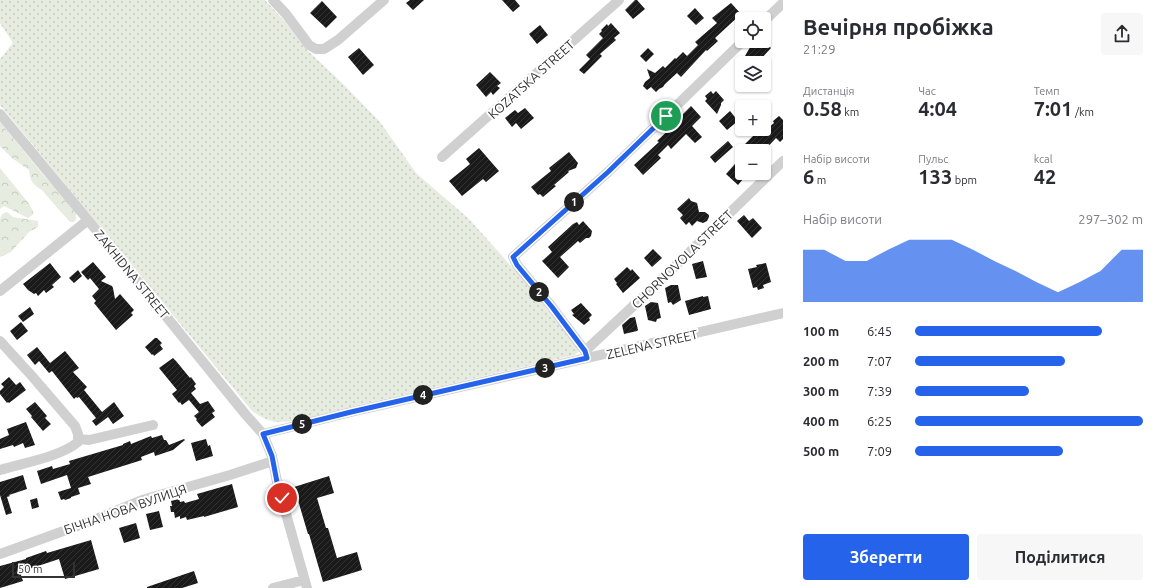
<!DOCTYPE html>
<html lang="uk">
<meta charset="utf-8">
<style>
:root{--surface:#fff;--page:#f7f7f7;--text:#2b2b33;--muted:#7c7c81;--accent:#2563eb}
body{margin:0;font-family:Ubuntu,sans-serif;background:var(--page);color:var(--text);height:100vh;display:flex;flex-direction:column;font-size:15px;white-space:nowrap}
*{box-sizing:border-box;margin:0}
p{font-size:13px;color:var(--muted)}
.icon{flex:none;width:22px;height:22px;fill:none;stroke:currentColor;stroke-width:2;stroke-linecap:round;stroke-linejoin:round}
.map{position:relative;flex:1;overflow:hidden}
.panel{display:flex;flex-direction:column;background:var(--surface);width:380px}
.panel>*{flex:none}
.buttons{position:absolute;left:735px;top:12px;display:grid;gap:8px}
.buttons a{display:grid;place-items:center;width:36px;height:36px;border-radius:4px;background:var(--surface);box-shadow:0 1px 3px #0004;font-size:20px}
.scale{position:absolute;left:12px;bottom:10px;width:63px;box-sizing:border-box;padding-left:4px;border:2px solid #333;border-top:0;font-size:11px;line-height:14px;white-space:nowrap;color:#333;-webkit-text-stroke:3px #fff;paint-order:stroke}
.pin{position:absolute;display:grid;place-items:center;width:34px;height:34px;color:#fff;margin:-17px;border:2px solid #fff;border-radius:50%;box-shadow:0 1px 4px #0007}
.km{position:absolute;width:20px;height:20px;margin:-10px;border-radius:50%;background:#222;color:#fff;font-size:11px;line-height:20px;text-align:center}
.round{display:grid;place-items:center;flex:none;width:42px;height:42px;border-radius:4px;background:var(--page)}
.summary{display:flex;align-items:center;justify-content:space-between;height:68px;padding:0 20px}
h1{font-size:22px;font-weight:700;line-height:30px}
.stats{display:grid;grid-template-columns:repeat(3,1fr);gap:6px;height:68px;padding:4px 20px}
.stats div{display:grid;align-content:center}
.stats b{font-size:20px;font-weight:700}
.stats small{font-size:11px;font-weight:400}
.stats p{font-size:11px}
.chart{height:112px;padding:8px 20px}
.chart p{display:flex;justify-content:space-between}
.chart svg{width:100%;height:72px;margin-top:4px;fill:var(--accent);opacity:.7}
.button{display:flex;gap:8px;margin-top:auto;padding:8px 20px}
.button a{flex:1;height:46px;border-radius:4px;background:var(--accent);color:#fff;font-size:16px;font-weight:700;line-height:46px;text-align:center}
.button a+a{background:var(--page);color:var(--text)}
ul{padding:0 20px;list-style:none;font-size:13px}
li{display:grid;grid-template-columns:64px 48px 1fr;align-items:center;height:30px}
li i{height:10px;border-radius:5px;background:var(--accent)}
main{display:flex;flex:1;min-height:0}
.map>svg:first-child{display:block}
.grass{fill:url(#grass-dots)}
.forest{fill:url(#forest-crowns)}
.building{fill:url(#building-hatch)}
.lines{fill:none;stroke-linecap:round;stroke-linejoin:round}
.street{stroke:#d0d0d0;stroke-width:10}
.route-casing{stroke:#fff;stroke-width:8}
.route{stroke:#2563eb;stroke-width:5}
.labels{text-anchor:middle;stroke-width:4;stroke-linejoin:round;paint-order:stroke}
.street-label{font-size:13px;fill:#333;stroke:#fff}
</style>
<main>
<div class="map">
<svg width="783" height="588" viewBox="0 0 783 588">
<defs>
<pattern id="grass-dots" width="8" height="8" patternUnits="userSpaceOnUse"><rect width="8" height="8" fill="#e6ecdf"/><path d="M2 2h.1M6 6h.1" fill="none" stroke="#c6cbc0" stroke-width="1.8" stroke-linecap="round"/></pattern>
<pattern id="forest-crowns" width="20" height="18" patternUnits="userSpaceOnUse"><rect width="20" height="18" fill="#e6ecdf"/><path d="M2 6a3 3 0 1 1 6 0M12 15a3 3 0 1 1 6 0" fill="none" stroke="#c6cbc0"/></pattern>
<pattern id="building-hatch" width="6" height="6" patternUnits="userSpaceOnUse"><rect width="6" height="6" fill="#1a1a1a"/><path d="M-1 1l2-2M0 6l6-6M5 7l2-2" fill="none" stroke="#333"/></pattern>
</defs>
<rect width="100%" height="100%" fill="#fff"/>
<!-- grass -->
<path class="grass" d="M0 0H265L286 23 306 49 342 83 380 122 416 173 469 219 521 277 580 350 575 355 350 407 297 421 275 422 263 418 252 411 0 105V59L13 43 0 23Z"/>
<!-- forest -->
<path class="forest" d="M0 122 45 177 73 206 76 211V220L74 222H70L46 195C43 189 37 188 33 183 30 180 30 174 29 170L12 158 0 146Z
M0 168 30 205 34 214 28 218 4 206 0 209Z
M7 212 13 217 38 221V227L29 232 11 252 0 257V219L2 214Z"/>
<!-- building -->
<path class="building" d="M410 0H424L413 10 406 3Z
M502 0H515L520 6 513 12Z
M635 0H637L645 9 633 19 625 10Z
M322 1 337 17 326 28 310 13Z
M731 3 741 14 715 38 718 41 707 51 706 50 681 77 677 73 665 84 663 87 659 89 656 92 651 87 647 90 643 86 645 82 650 78 647 69 655 73 663 66 665 68 675 58 676 59 683 52 687 56 698 45 695 42 717 23 712 18Z
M695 8 704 18 696 25 687 16Z
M611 23 620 33 614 38 616 40 600 54 602 56 584 74 579 70 590 59 586 55 603 38 599 34 602 31 601 30 607 24 608 26Z
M540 25 548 35 537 44 529 34Z
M755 41H764L771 48 760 60 759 59 755 63H753L745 56 753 42Z
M359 48 374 65 363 75 348 57Z
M648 48 654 54 646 62 640 56Z
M490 72 501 83 497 86 500 88 493 95 491 92 486 97 476 85Z
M711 91 713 94 716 91 724 100 721 103V105L717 114 705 101 707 99 705 96Z
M691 106 701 117 692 126 702 137 695 143 686 134 671 149 668 145 658 155 661 158 643 175 634 165 659 142 657 141 677 122 676 121Z
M525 108 534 118 521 129 516 123 512 127 505 118 515 110 518 113Z
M730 111 738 121 727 130 719 121Z
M779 116 783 120V139L780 142 776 138 764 151H748L743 146 758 131 761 134 774 123 773 121Z
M728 141 733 147 715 163 710 157Z
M479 148 499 171 486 182 483 179 462 196 449 181 470 164 466 159Z
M569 152 578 163 576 168 568 171 569 172 554 185 556 186 543 197 540 194 538 195 531 187 551 171 549 168Z
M742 156V176L741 177 743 179 738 185 726 174Z
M689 198 691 201 697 203 699 212H705L709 215V217L707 221 703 223 697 221 692 226 689 222 686 225 680 218 683 215 677 209Z
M744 215 749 221 753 218 762 228 752 238 737 221Z
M583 221 592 231 591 236 589 238H586L580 243 578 241 560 257 569 267 558 278 542 261 552 252 548 247 573 224 577 222 579 225Z
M653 249 662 258 652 267 644 258Z
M703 261 707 277 696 279 692 264Z
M93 262 106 277 101 281 112 286 113 288 115 299 120 294 134 310 131 313 133 315 116 330 94 303 96 301 92 296 99 289 90 278 88 280 81 272Z
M50 263 61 277 52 285 54 287 46 293 44 290 38 296 36 293 34 294 28 290 23 284Z
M766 263 771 282 763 285 764 288 758 290 757 287 753 288 748 269 757 267 756 265Z
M627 267 631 271 632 269 640 278 623 293 616 284 617 283 614 279Z
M78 270 82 276 74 283 69 278Z
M671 285H678L681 300 673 305 671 302 668 303 665 288Z
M703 296V297L708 296 711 309 689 315 685 301Z
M651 302 658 303 661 318 657 319 656 322 648 320 645 306Z
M581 303 592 315 589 318 590 320 584 325 572 315 574 314 571 310Z
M30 307 34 314 23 322 18 316Z
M635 317 638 330 637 331 624 334 622 325 630 318Z
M21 322 28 331 17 340 10 331Z
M155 338H157L162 343 160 345 163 349 154 356 153 354 152 355 145 347Z
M37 347 50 363 65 351 79 368 73 372 87 387 84 390 102 412 114 402 124 416 113 424 108 417 96 426 92 421 96 418 79 397 77 398 76 397 74 399 52 371 49 373 39 361 35 365 27 355Z
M173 358 176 361 190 378 191 377 196 384 194 386 196 389 191 393 200 404 208 401 215 411 212 413 215 417 202 427 196 420 197 419 194 416 199 412 189 400 182 405 180 402 179 403 172 394 177 390 159 368Z
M9 377 16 385 20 382 26 390 9 403 8 402 7 403 0 394V391L4 387 1 384Z
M35 402 47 416 45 418 51 424 43 431 31 417 32 416 26 409Z
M26 422 35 445 25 448 23 443 14 447 13 445 0 449V439L9 435 7 429Z
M162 435 164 440H166L169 445 184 439 185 440 173 450 155 456 154 452 141 457 142 460 88 477 91 484 78 488 80 494 71 497V498L65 500 64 499 61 500 58 492 71 488 67 475 41 484 37 471 52 466 53 469 70 464 69 461 123 445V444L130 441 131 444 151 436 152 438Z
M206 439 208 446 210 445 213 456 196 461 191 443Z
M23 475 27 489 9 495 10 496 7 497 12 513 6 515 0 495V482Z
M329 476 334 493 317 498 326 528H328L337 558 357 552 362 570 323 582 309 534H308L294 487Z
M232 484 238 507 204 517V516L187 520 186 517 180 519V516L175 518 174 512H171L170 506H172L171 501 179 499 180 502 184 501 185 503 199 499 197 494Z
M37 498 39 507 32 509 30 500Z
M159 511 163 527 150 530 146 514Z
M136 523 140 538 124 543 119 528Z
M91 540 99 569 65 579 59 559 20 572 23 581 0 588V566L26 559V558L46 551 47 553Z
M194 571 198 583 182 588H147V587Z"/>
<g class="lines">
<!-- street -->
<path class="street" d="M273 0 286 14 309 45 316 49H324L338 40 384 0
M764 21 783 3
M0 114 88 220 246 415 263 434 272 456 277 482 307 588
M442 157 619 0
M0 291 88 220
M0 341 31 375 75 426 78 434V442C60 457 23 463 0 470
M585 351 552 307 517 265 513 257 608 172 743 41
M586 356 585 351 661 280 783 161
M263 434 351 412 783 313
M78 439 89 440 153 425
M0 554 91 521 142 500 230 475 273 461
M273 588 304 580"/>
</g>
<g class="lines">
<!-- route casing -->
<g class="route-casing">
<path id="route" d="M282 498 277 482 272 456 263 434 351 412 587 358 585 351 552 307 517 265 513 257 608 172 666 116"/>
</g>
<!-- route -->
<use href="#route" class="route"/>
</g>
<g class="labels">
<!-- street labels -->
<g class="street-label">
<text transform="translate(531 79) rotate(-42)" y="5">KOZATSKA STREET</text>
<text transform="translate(682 259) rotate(-44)" y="5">CHORNOVOLA STREET</text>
<text transform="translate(132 274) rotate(51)" y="5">ZAKHIDNA STREET</text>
<text transform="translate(652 344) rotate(-13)" y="5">ZELENA STREET</text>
<text transform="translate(125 509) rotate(-19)" y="5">БІЧНА НОВА ВУЛИЦЯ</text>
</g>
</g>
</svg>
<div class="buttons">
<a><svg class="icon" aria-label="locate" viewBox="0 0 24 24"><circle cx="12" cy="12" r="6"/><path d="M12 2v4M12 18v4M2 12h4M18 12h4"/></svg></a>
<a><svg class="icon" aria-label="layers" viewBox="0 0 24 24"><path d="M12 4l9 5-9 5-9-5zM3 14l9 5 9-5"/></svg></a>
<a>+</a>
<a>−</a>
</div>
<div class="scale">50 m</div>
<div class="pin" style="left:666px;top:116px;background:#1e9e55"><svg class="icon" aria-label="arrive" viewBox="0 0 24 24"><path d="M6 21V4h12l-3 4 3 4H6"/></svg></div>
<div class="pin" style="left:282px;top:498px;background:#d93025"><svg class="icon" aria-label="check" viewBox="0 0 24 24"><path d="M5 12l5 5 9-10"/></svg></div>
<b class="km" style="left:574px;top:202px">1</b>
<b class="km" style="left:539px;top:292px">2</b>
<b class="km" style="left:545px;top:368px">3</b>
<b class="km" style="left:423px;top:395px">4</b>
<b class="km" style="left:302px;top:424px">5</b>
</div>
<section class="panel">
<div class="summary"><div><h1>Вечірня пробіжка</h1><p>21:29</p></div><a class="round"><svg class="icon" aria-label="share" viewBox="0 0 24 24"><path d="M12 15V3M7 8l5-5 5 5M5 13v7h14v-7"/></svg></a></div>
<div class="stats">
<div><p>Дистанція</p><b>0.58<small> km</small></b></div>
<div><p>Час</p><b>4:04</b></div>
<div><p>Темп</p><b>7:01<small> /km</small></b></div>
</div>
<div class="stats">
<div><p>Набір висоти</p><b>6<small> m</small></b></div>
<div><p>Пульс</p><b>133<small> bpm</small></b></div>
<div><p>kcal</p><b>42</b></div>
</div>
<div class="chart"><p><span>Набір висоти</span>297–302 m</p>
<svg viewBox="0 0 160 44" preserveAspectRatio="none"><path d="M0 44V12L10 12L20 19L30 19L40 12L50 6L60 6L70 6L80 12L90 19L100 25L110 32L120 38L130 32L140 25L150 12L160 12V44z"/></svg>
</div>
<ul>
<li><b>100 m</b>6:45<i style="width:82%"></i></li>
<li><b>200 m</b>7:07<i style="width:66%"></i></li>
<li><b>300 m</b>7:39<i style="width:50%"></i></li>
<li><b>400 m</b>6:25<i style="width:100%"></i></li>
<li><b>500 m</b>7:09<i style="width:65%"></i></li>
</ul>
<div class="button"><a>Зберегти</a><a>Поділитися</a></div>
</section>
</main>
